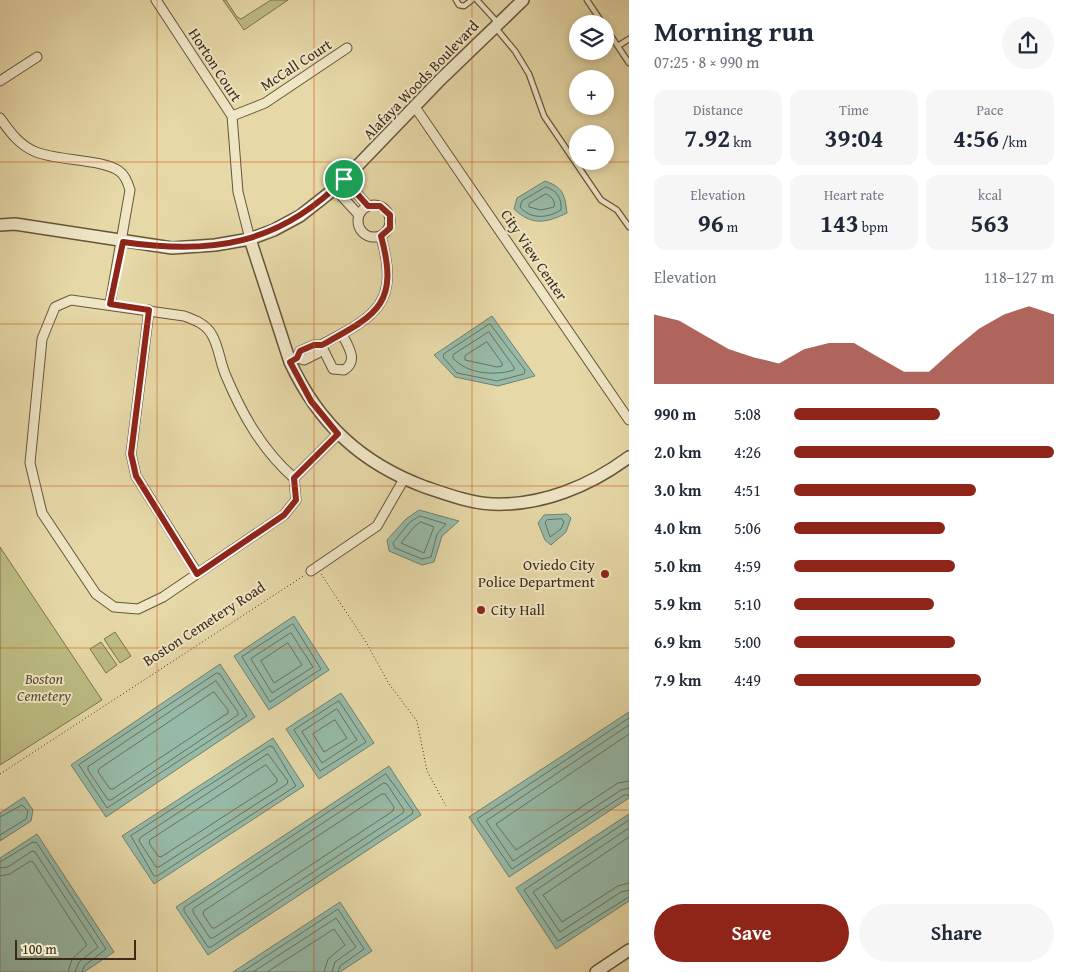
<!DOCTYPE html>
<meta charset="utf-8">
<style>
:root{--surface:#fff;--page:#f6f6f7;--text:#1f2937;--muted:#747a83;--accent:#8f2418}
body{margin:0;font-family:"Gentium Book Plus",serif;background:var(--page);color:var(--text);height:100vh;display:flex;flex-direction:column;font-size:19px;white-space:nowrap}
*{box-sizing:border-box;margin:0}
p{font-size:16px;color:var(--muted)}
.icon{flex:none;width:28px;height:28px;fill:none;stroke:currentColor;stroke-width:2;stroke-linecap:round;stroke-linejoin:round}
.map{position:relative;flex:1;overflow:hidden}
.panel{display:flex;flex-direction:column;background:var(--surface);width:450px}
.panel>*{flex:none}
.fabs{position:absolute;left:569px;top:15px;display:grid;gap:10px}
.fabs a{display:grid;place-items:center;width:45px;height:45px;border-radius:50%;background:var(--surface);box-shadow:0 2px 8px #0003;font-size:25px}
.scale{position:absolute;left:15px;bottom:12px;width:121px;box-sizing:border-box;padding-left:5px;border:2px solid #3b2a18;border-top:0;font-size:14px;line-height:18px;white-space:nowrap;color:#3b2a18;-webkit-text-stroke:4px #efe6c6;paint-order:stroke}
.pin{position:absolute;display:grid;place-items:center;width:42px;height:42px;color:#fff;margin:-21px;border:2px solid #fff;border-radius:50%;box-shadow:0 1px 5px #0007}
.round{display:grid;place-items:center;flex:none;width:52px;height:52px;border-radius:26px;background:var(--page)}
.headline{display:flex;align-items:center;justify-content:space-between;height:85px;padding:0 25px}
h1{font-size:28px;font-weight:700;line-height:38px}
.figures{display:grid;grid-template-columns:repeat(3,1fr);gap:8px;height:85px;padding:5px 25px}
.figures div{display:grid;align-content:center;border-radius:12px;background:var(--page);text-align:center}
.figures b{font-size:25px;font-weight:700}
.figures small{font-size:14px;font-weight:400}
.figures p{font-size:14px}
.chart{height:140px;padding:10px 25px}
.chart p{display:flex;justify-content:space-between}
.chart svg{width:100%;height:90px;margin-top:5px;fill:var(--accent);opacity:.7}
.action{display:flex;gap:10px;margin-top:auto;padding:10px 25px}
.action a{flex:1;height:58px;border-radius:30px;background:var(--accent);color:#fff;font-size:20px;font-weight:700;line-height:58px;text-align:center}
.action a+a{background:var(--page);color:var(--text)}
ul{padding:0 25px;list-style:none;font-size:16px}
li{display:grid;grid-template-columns:80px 60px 1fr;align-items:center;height:38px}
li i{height:12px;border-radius:6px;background:var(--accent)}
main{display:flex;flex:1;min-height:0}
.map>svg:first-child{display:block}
.green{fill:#bcbc82;stroke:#7c734d}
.water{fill:#96baa8;stroke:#72806e}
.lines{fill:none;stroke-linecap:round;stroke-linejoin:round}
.shore{stroke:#687260;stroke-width:1}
.service-casing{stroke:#66563c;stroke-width:7}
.minor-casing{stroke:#66563c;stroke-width:11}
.tertiary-casing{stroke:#66563c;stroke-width:14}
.path{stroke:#3b2a18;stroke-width:1;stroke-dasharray:1 2.5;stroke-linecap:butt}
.service{stroke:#efe6c6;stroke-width:4.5}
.minor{stroke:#efe6c6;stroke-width:9}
.tertiary{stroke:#efe6c6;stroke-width:11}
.route-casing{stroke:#fff;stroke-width:10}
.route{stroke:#8f2418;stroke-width:6}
.grid{fill:none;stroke:#ce520e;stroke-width:1;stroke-opacity:0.55}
.poi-dot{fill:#8f2418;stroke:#efe6c6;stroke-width:2}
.labels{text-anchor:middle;stroke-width:4;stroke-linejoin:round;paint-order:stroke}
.street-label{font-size:15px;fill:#3b2a18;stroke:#efe6c6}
.poi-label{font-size:15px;fill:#3b2a18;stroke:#efe6c6;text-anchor:end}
.park-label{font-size:15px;font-style:italic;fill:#5b4e32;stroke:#efe6c6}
</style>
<main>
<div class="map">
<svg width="629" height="972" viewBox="0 0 629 972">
<rect width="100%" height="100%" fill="#e6d8a7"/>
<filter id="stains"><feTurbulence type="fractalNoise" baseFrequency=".004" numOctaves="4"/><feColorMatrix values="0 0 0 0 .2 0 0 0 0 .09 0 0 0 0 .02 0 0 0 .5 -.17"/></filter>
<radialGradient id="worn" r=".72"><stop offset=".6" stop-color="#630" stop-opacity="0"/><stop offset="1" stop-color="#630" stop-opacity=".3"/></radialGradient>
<!-- green -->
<path class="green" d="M223 0H226L237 17 241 19 271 0H288L244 30Z
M0 547 102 700 0 765Z
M115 632 131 656 120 663 104 639Z
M101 642 117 665 106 673 90 649Z"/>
<!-- water -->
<path class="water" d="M545 181C563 187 565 195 567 213 546 223 532 226 514 209L517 198Z
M492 316 535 376 498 386 455 377 434 355Z
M419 510 459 521 442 536 434 562 422 565 389 551 387 540 406 519Z
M567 514 571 518 566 532 551 545 545 540 538 523 544 515Z
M294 616 329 670 269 710 234 656Z
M220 664 255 717 106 817 71 765Z
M341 693 374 743 319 779 286 729Z
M629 712V798L509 877 469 817Z
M273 738 304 786 154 884 122 836Z
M389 766 421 815 208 955 176 907Z
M24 797 33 810 31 821 0 841V813Z
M629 814V901L556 949 516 888Z
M37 834 114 952 84 972H0V858Z
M340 902 372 951 340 972H233Z"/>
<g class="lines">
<!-- shore -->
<path class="shore" d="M546 187C557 190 562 199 561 210 548 218 531 220 520 207L522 201Z
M546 194C551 195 556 202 554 207L541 210 529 207V204Z
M490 324 525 370 524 374 497 381 457 373 443 357 444 354Z
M489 332 514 367V370C494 376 467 374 453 358V355Z
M487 342 502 363V366L497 367 465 360V356Z
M420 516 446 524 437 534 431 557 422 559 395 548 393 543 409 523Z
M562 519 564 522 561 529 550 537 545 522 547 520Z
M421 522 434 527 424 553 401 543 414 527Z
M293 624 321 669 270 702 242 657Z
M291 633 313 667 272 693 251 659Z
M288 643 302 665 274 683 261 661Z
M217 673 220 674 247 716 107 808 79 765Z
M216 681 238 712V715L111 800H108L88 770V767Z
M214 692 228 710V713L113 789H110L98 772 99 769Z
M339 701 366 742 320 771 294 730Z
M337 709 357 740 322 763 302 732Z
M629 718 477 819 512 869 624 795H629
M335 720 347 738 324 752 313 734Z
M629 725 486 821 513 861 621 790 629 788
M629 734 496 824 516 850 618 783 629 781
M270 746 273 747 296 786 157 876H154L131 836Z
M268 754 288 781 287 784 159 867H156L139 841 140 838Z
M266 765 277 779V782L161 857 158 856 149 843 150 840Z
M386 774 413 811 412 814 211 947H208L184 911V908Z
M384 783 387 784 404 810 403 813 213 938H210L193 912V909Z
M382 794H385L394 807 393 811 215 928H212L203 914 204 911Z
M0 817 22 805 28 811 26 819 0 835
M629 820 524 890 558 941 629 897
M629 828 533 892 560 932 621 892 629 890
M629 837 543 895 562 922 618 886 629 883
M0 862 33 842 37 843 106 949 84 966 82 972
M0 868 8 867 32 851 35 852 98 947 79 962 75 972
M0 876 10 874 30 861 33 862 87 945 72 959 68 972
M242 972 338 909 364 949 340 966 338 972
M253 972 336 918 356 947 335 962 332 972
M267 972 334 929 345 945 328 959 324 972"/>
<!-- service casing -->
<g class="service-casing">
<path id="service" d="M456 0 459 5 464 6 472 0
M477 0 498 23
M587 0 603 24
M495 27 515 51 529 74 544 116 601 200 617 210 629 227
M605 27 629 63
M618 46 629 39"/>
</g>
<!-- minor casing -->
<g class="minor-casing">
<path id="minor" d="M156 0 232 116 238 192 250 239
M0 81 37 57
M415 107 629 420
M232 116 265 103 347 48
M0 118C10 132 19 145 36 152 58 161 102 159 119 171 125 175 128 183 130 190L110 304
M344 179 368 206
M335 189 359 215
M358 221a16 16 0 1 1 32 0a16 16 0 1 1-32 0Z
M71 300 184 316C195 320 206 324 212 335 219 347 220 363 226 376 242 414 262 450 294 478L296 500 284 515 163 597 138 609 114 607 96 594 42 513 30 463 42 339 55 307Z
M149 310 131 454 136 476 197 573
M321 345 333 369 344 370C359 361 348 346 342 334
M297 358 300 351 314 345H321C376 316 400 304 381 237
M292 361 297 358 304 360 318 353 321 345
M294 478 338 434
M311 571 377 526 404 479"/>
</g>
<!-- tertiary casing -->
<g class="tertiary-casing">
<path id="tertiary" d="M0 225 15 224 172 248 215 245 250 239 274 230 300 216 338 186 440 80 523 0
M250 239 290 362C319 424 361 463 425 487 446 494 470 503 492 504 542 506 590 486 629 457
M596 972 629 950"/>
</g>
<!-- path -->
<path class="path" d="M321 574 366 642 389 684 417 721 427 771 446 806
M0 774 305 575"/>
<!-- service -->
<use href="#service" class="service"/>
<!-- minor -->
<use href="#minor" class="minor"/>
<!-- tertiary -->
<use href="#tertiary" class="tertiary"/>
</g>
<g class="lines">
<!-- route casing -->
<g class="route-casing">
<path id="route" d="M344 179 368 206H380L390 215V228L381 236C400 305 376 315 322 345H314L300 351 297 358 290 362 311 401 338 434 294 478 296 500 284 515 197 574 136 476 131 454 149 310 110 304 123 242C211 255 279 245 344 179Z"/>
</g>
<!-- route -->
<use href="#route" class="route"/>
</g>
<!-- grid -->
<path class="grid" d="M157 0V972M314 0V972M472 0V972M0 162H629M0 324H629M0 486H629M0 648H629M0 810H629"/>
<!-- markers -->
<g class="poi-dot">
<circle cx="605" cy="574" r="5"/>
<circle cx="481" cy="610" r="5"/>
</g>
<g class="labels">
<!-- street labels -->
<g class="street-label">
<text transform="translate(215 65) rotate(57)" y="5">Horton Court</text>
<text transform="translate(296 65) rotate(-33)" y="5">McCall Court</text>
<text transform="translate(421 80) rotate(-46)" y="5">Alafaya Woods Boulevard</text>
<text transform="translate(534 255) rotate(56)" y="5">City View Center</text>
<text transform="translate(204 624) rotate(-33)" y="5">Boston Cemetery Road</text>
</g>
<!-- poi labels -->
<g class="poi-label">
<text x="595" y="570">Oviedo City<tspan x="595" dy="17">Police Department</tspan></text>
<text x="491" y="615" text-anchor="start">City Hall</text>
</g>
<!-- park labels -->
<g class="park-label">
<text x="44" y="684">Boston<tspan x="44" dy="17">Cemetery</tspan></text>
</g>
</g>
<rect width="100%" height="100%" filter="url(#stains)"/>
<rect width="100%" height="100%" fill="url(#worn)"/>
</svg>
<div class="fabs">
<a><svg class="icon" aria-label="layers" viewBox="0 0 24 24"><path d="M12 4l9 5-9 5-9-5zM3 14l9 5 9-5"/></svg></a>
<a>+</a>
<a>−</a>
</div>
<div class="scale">100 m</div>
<div class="pin" style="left:344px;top:179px;background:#1e9e55"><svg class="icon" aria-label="arrive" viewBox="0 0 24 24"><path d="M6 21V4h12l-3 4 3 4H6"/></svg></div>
</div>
<section class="panel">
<div class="headline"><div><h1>Morning run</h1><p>07:25 · 8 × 990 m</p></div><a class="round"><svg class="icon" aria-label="share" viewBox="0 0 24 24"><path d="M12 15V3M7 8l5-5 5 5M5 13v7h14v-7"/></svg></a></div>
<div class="figures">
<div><p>Distance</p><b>7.92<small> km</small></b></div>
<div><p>Time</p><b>39:04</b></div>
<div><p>Pace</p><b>4:56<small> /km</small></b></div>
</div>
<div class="figures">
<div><p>Elevation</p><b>96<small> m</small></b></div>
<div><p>Heart rate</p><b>143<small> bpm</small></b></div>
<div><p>kcal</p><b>563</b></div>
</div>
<div class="chart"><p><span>Elevation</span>118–127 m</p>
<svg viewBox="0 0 160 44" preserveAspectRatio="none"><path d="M0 44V10L10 13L20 20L30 27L40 31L50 34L60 27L70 24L80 24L90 31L100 38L110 38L120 27L130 17L140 10L150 6L160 10V44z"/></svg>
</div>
<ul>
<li><b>990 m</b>5:08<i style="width:56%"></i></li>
<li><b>2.0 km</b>4:26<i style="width:100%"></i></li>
<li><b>3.0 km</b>4:51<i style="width:70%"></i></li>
<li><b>4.0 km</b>5:06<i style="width:58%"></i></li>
<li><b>5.0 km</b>4:59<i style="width:62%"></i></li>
<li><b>5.9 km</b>5:10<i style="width:54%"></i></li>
<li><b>6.9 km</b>5:00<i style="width:62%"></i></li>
<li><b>7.9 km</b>4:49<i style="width:72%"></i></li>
</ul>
<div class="action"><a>Save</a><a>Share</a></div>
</section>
</main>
